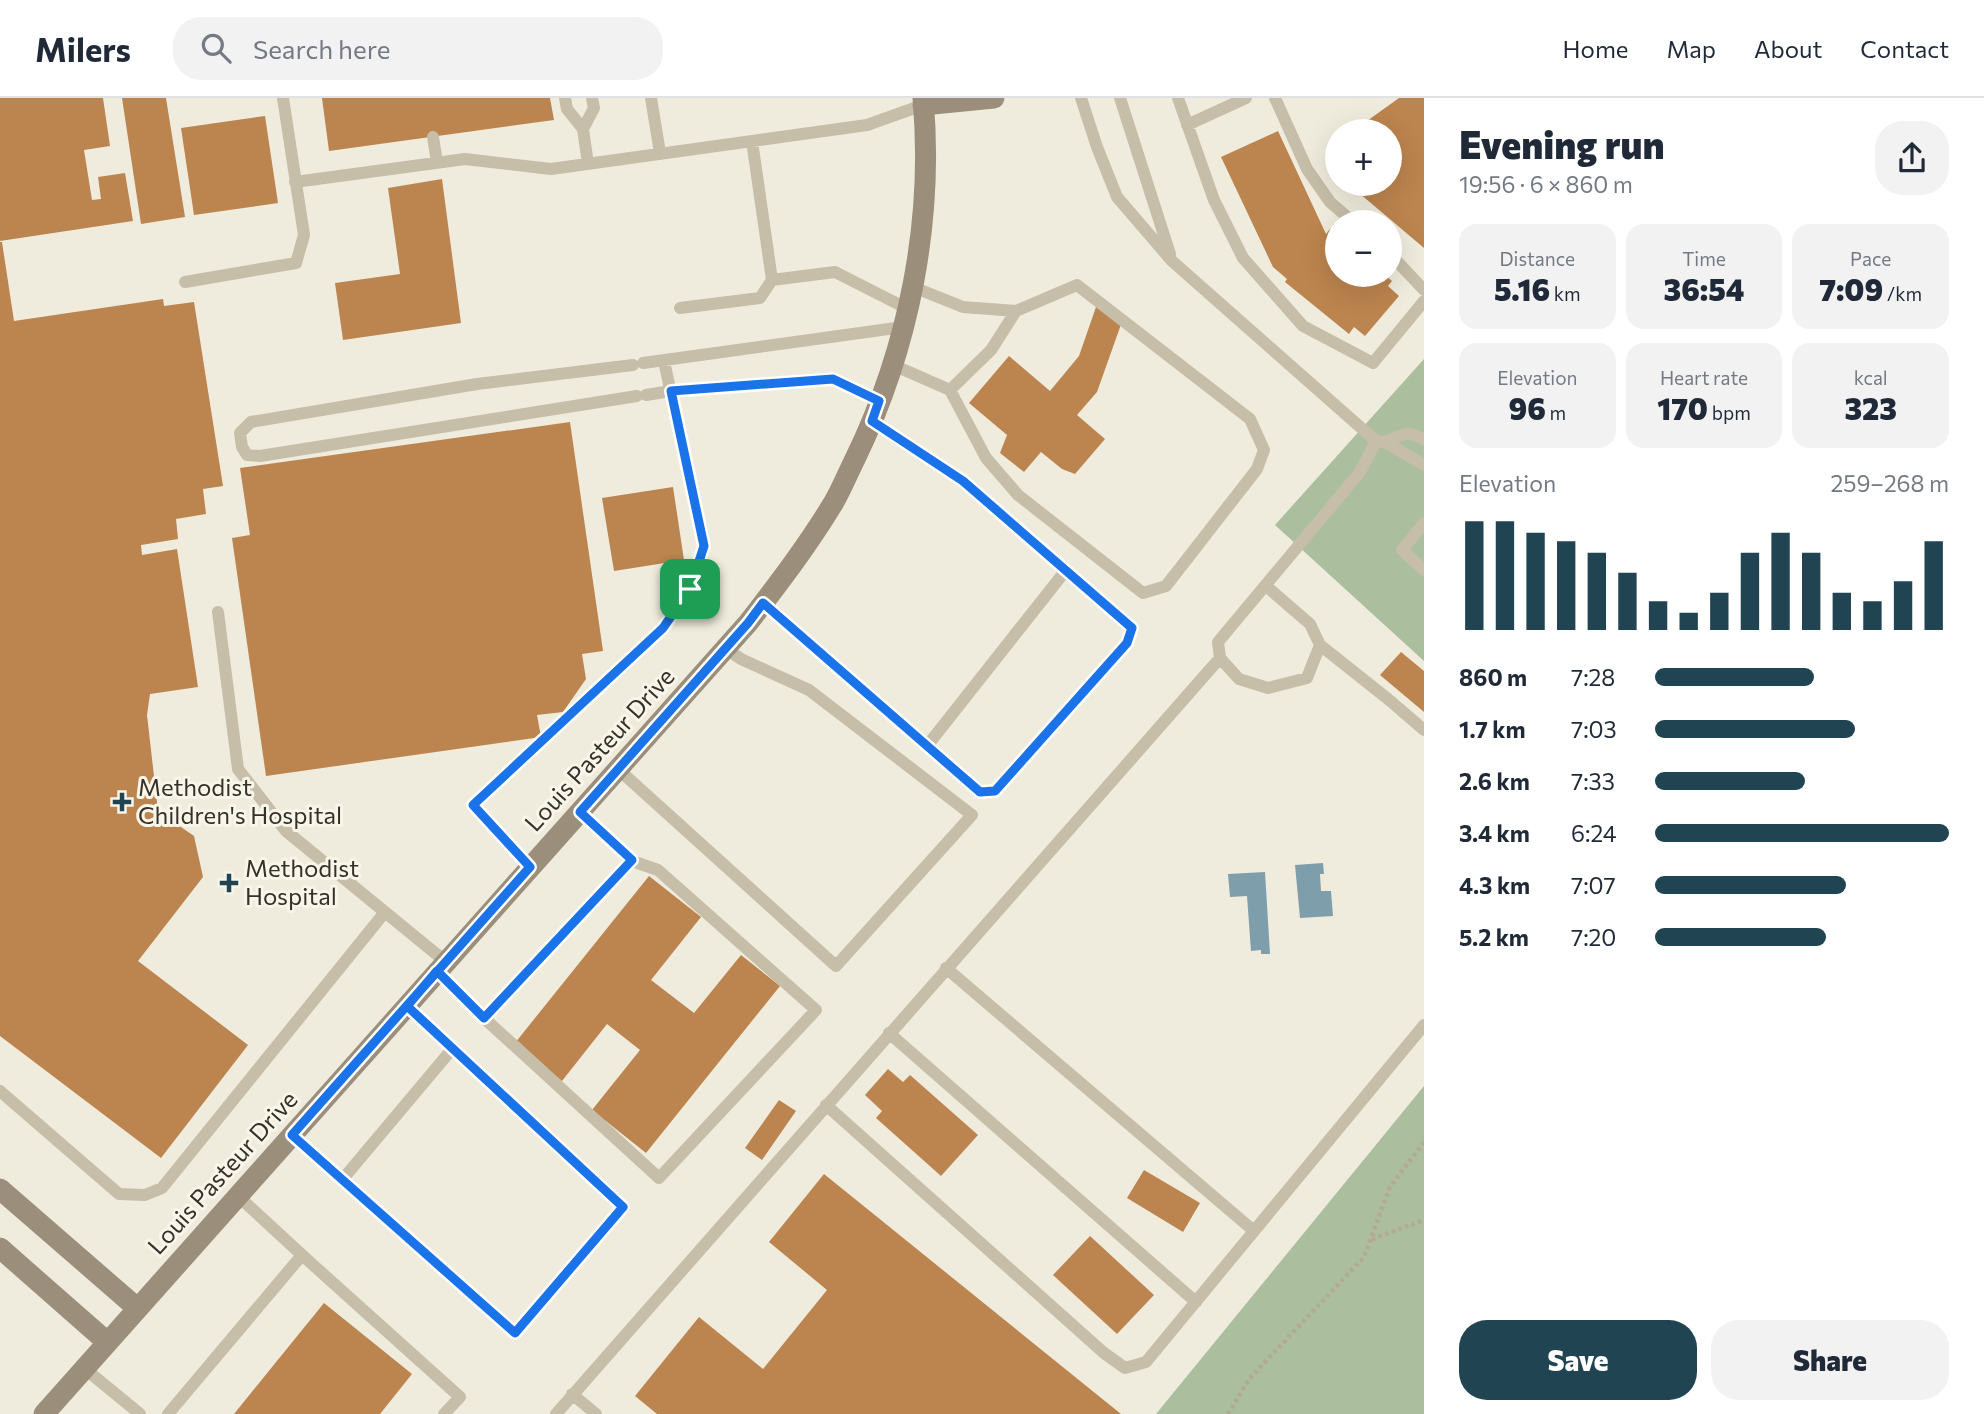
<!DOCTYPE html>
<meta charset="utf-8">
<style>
:root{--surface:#fff;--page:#f2f2f3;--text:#1f2937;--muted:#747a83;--line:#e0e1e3;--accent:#214453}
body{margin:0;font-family:Commissioner,sans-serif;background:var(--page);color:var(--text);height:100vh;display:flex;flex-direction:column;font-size:26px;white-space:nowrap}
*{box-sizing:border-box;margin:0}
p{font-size:23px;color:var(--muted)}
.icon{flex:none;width:38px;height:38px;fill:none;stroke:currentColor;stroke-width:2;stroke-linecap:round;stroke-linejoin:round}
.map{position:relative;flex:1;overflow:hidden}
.drawer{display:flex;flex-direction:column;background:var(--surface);width:560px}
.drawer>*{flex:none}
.buttons{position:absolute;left:1325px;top:21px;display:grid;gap:14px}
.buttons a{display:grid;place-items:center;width:77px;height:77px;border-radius:50%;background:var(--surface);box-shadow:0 7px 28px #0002;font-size:35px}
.pin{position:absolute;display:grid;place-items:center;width:60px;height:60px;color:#fff;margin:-30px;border-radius:14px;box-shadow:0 4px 10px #0006}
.round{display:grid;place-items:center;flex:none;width:74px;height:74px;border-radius:28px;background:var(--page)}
.overview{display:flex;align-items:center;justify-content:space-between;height:119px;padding:0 35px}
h1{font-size:38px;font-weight:800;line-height:52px}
.metrics{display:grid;grid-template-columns:repeat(3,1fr);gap:10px;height:119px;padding:7px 35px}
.metrics div{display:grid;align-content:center;border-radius:18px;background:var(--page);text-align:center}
.metrics b{font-size:30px;font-weight:800}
.metrics small{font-size:19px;font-weight:400}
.metrics p{font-size:19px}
.chart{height:196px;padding:14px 35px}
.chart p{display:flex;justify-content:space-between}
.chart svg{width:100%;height:126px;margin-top:7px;stroke:var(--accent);stroke-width:6}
.button{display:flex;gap:14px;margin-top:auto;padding:14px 35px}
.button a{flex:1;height:80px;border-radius:28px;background:var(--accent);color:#fff;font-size:28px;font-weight:800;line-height:80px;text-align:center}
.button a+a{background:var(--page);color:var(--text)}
ul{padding:0 35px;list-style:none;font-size:23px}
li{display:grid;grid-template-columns:112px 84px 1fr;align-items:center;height:52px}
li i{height:18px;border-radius:9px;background:var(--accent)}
header{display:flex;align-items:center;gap:42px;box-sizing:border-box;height:98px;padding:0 35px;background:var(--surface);border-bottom:2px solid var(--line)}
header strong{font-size:33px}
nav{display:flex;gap:38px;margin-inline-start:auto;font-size:24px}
.search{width:490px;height:63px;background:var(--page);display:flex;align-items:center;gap:18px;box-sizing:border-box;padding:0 24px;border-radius:28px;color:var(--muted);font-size:26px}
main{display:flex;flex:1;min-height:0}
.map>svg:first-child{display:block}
.green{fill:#abbe9e}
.water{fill:#7e9eab}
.building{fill:#bc844e}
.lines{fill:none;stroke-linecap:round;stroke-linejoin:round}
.path{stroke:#b3a994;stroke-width:4.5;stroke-dasharray:3.5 3.5;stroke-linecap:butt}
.lane{stroke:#c7bea9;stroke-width:12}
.secondary{stroke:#9b8e7b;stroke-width:21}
.route-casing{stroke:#fff;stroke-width:14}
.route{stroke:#1a73e8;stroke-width:9}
.poi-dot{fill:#214453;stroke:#f8f5e9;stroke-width:2.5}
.labels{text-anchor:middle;stroke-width:6;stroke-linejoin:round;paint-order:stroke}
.street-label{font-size:24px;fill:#353029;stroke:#f8f5e9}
.poi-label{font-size:24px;fill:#353029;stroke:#f8f5e9;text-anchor:start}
</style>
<header>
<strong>Milers</strong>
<div class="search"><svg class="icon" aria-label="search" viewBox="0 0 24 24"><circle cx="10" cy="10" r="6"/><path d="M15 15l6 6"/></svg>Search here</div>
<nav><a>Home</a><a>Map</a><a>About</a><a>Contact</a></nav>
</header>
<main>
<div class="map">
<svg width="1424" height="1316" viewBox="0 0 1424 1316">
<rect width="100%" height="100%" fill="#f0ecdd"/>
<!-- green -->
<path class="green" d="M1424 261V563L1275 427Z
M1424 988V1316H1156Z"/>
<!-- water -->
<path class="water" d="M1323 765 1324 776H1320L1321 793H1331L1333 818 1300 820 1295 767Z
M1265 774 1270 856H1261V852L1251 853 1247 798 1230 799 1228 776Z"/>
<!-- building -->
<path class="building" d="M0 0H103L110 48 84 52 92 102 101 101 98 79 125 75 133 123 0 143Z
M122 0H166L185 119 141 126Z
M322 0H550L554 22 329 53Z
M1399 0H1424V150L1359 95 1352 86H1390V33H1353Z
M265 18 278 105 194 117 181 30Z
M1278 33 1326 136 1330 131 1337 137V177H1385L1392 183 1388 188 1399 198 1365 238 1354 229 1349 236 1285 184 1287 181 1273 169 1221 59Z
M1337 44V66L1327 52Z
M442 81 461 225 343 242 335 185 400 176 388 90Z
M0 144H2L14 223 163 201 164 208 194 204 223 388 203 391 206 416 176 421 178 441 141 447 142 457 177 451 198 589 150 596 147 617 158 713 194 738 203 779 138 863 248 947 161 1060 0 938Z
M1096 209 1124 218 1097 294 1077 317 1105 341 1075 376 1062 371 1041 354 1024 374 1000 355 1007 337 969 305 1009 258 1050 293 1079 258Z
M570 324 603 553 582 556 586 581 563 614 537 617 541 639 266 678 232 440 250 437 240 370Z
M673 389 684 462 614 473 602 400Z
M1401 554 1424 573V614L1380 577Z
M649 778 701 819 651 882 694 915 741 857 780 888 646 1055 592 1012 640 952 607 926 562 983 515 945Z
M888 971 903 984 910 977 978 1037 941 1078 876 1020 882 1013 865 997Z
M779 1002 796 1013 762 1062 745 1050Z
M1144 1072 1200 1105 1183 1134 1127 1100Z
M824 1076 1121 1316H657L635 1298 699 1219 763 1271 827 1192 769 1144Z
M1090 1138 1154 1197 1117 1236 1053 1177Z
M324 1205 412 1276 380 1316H234Z"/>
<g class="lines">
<!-- path -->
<path class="path" d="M1372 1141 1424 1122
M1228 1316 1249 1281 1364 1159 1390 1089 1424 1044"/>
<!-- lane -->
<path class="lane" d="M565 0 567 11 583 31
M651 0 660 55
M1081 0 1097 49 1117 99 1172 163 1376 343 1385 344 1424 367
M1120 0 1170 156
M1178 0 1214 102 1243 160 1303 228 1373 265 1424 203
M1275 0 1307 71 1330 104 1353 124
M1187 27 1246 0
M433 39 437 64
M752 43 772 182 835 174 908 211
M588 66 583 31 594 10 592 0
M295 84 465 61 551 71 867 27 923 7
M1390 156 1424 192
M185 184 296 165 304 137 283 0
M680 210 760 200 772 182
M643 265 903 229
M633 267 477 286 251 324 240 335 242 349 247 357 260 358 637 298
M893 267 950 292 986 360 1018 397 1143 495 1166 488 1257 371 1264 352 1250 321 1077 187 1016 213 963 209 913 189
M950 292 991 252 1016 213
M646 297 671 293 833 280 879 303
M1385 344C1401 337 1408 331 1424 342
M1424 425 1402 452 1424 472
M1266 488 1310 526 1320 547 1307 580 1268 590 1239 581 1220 560 1218 544 1360 374 1376 343
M763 505 980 694 994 693 1127 546 1132 530 963 383 872 323
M218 514 238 671 286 733 446 864
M1320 547 1388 601 1424 632
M927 648 1066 472
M618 671 836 868 972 717 809 592 741 561 725 550
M530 769 473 707 663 530 690 491 704 448 664 263
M946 870 1254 1133
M437 873 484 920 632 763 580 714
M484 920 659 1080 816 912 658 772 632 763
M889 935 1196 1204
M0 993 119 1096 145 1097 162 1090 385 814
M826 1007 1104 1255 1125 1270 1146 1264 1424 927
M292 1037 515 1235 623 1109 407 908
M342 1082 453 950
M302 1157 460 1299 444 1316
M84 1270 140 1316
M572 1296 596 1316
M168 1316 302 1157 238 1098
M556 1316 1220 560"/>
<!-- secondary -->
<path class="secondary" d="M923 7 994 0
M0 1091 137 1210
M0 1150 107 1244
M44 1316 748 525C779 485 808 447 834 404 842 390 848 375 855 361 909 250 934 123 923 0"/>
</g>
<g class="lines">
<!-- route casing -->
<g class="route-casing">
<path id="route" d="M690 491 663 530 473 707 530 769 292 1037 515 1235 623 1109 407 908 437 873 484 920 632 762 580 714 748 525 763 505 980 694 995 693 1127 545 1132 530 963 383 872 323 879 303 833 281 671 293 704 448 690 491"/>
</g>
<!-- route -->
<use href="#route" class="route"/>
</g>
<!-- markers -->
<g class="poi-dot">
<path d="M118.5 693.5h7v7h7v7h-7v7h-7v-7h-7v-7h7z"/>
<path d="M225.5 774.5h7v7h7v7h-7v7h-7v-7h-7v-7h7z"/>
</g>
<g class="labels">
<!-- street labels -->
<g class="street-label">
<text transform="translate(600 652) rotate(-48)" y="8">Louis Pasteur Drive</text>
<text transform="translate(223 1075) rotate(-48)" y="8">Louis Pasteur Drive</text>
</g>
<!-- poi labels -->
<g class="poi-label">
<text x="138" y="698">Methodist<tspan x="138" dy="28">Children's Hospital</tspan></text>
<text x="245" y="779">Methodist<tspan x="245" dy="28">Hospital</tspan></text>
</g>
</g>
</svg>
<div class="buttons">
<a>+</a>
<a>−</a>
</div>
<div class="pin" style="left:690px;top:491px;background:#1e9e55"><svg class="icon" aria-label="arrive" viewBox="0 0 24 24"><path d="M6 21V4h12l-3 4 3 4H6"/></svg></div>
</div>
<section class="drawer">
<div class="overview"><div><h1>Evening run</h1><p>19:56 · 6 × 860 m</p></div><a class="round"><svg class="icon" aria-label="share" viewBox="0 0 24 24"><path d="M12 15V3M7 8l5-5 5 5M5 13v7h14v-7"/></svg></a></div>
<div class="metrics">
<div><p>Distance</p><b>5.16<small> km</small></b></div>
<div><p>Time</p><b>36:54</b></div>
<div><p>Pace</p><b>7:09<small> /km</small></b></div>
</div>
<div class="metrics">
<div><p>Elevation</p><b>96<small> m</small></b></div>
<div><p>Heart rate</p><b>170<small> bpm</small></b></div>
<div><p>kcal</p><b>323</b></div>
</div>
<div class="chart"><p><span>Elevation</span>259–268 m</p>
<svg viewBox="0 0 160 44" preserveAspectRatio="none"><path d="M5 44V6M15 44V6M25 44V10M35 44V13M45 44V17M55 44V24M65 44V34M75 44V38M85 44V31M95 44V17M105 44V10M115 44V17M125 44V31M135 44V34M145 44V27M155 44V13"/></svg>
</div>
<ul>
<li><b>860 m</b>7:28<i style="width:54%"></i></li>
<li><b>1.7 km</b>7:03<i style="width:68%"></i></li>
<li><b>2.6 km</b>7:33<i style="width:51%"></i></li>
<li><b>3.4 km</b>6:24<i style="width:100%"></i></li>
<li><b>4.3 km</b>7:07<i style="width:65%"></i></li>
<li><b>5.2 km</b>7:20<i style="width:58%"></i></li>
</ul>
<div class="button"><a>Save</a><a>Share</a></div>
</section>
</main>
